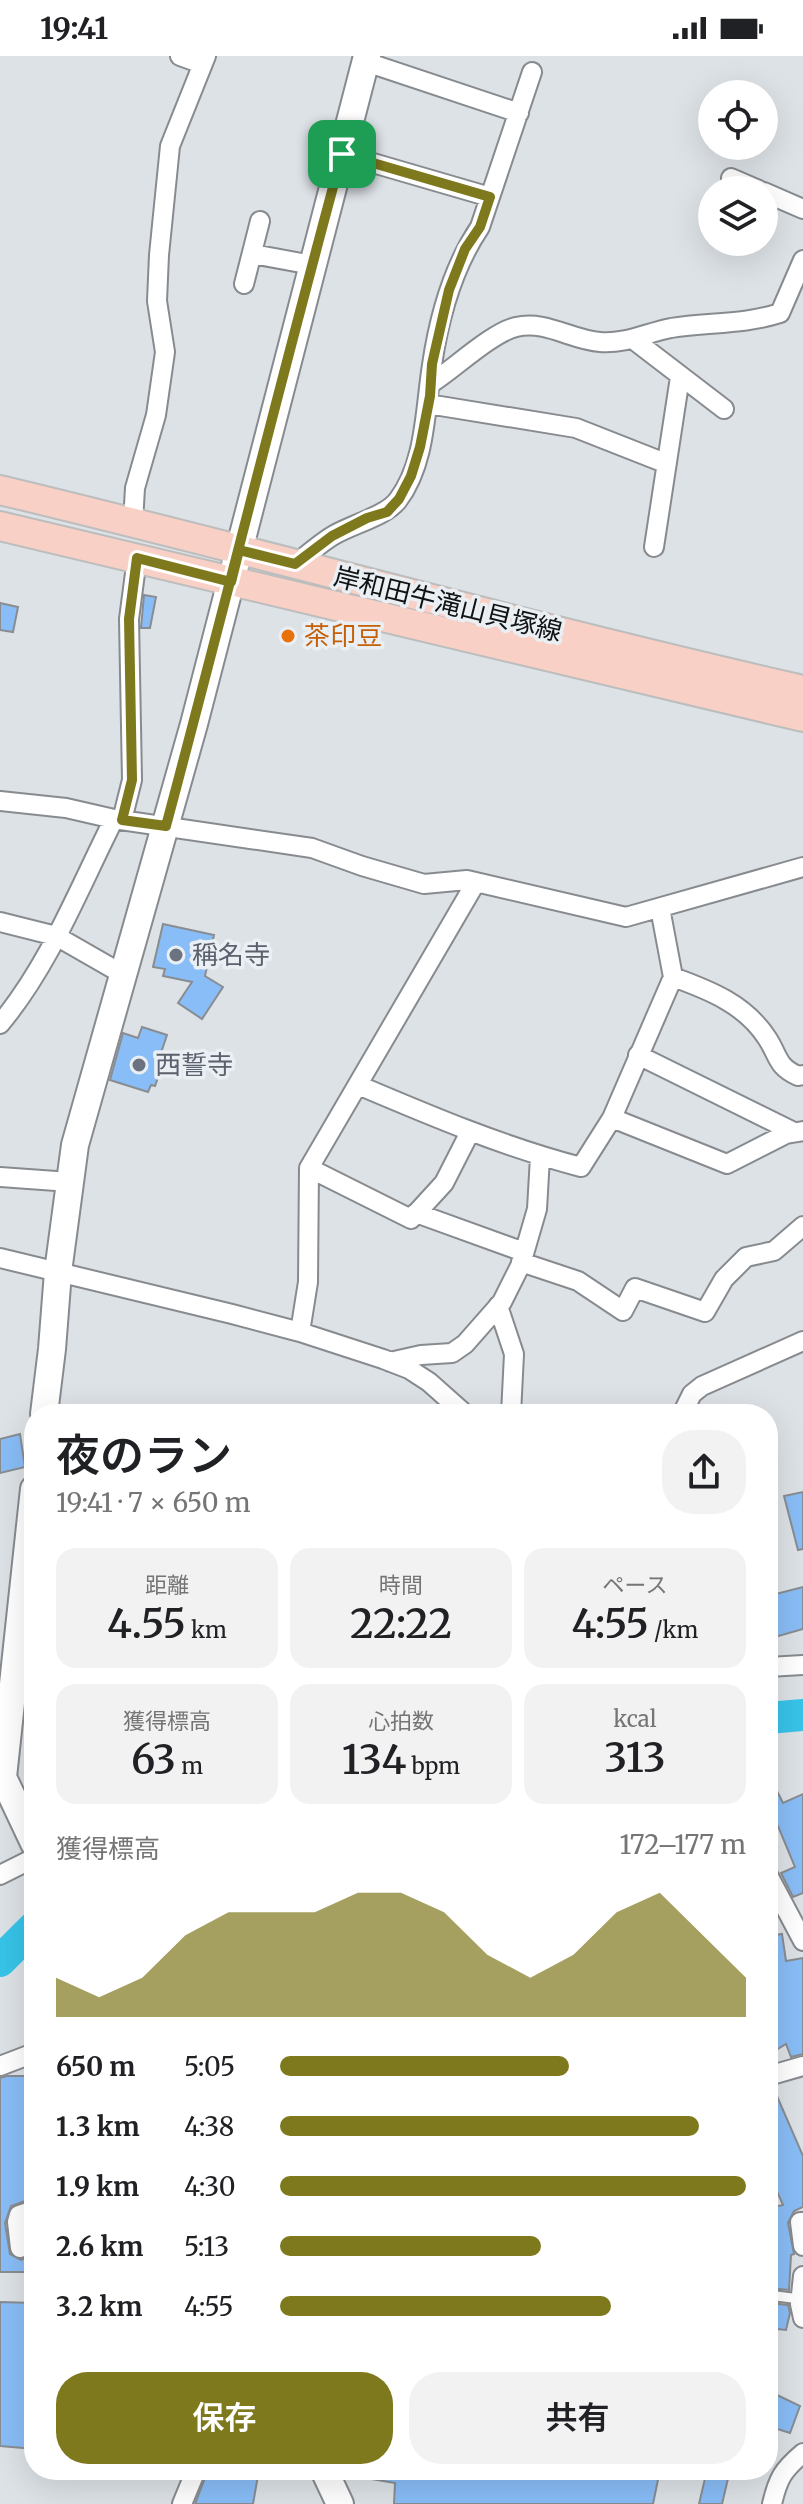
<!DOCTYPE html>
<html lang="ja">
<meta charset="utf-8">
<style>
:root{--surface:#fff;--page:#f2f2f2;--text:#202124;--muted:#757577;--accent:#7f791e}
body{margin:0;font-family:Merriweather,"Noto Sans JP",serif;background:var(--page);color:var(--text);height:100vh;display:flex;flex-direction:column;font-size:30px;white-space:nowrap}
*{box-sizing:border-box;margin:0}
p{font-size:26px;color:var(--muted)}
.icon{flex:none;width:44px;height:44px;fill:none;stroke:currentColor;stroke-width:2;stroke-linecap:round;stroke-linejoin:round}
.map{position:relative;flex:1;overflow:hidden}
.drawer{position:absolute;left:24px;top:1348px;width:754px;height:1076px;display:flex;flex-direction:column;background:var(--surface);border-radius:32px;box-shadow:0 8px 32px #0002}
.drawer>*{flex:none}
.controls{position:absolute;left:698px;top:24px;display:grid;gap:16px}
.controls a{display:grid;place-items:center;width:80px;height:80px;border-radius:50%;background:var(--surface);box-shadow:0 8px 32px #0002;font-size:40px}
.pin{position:absolute;display:grid;place-items:center;width:68px;height:68px;color:#fff;margin:-34px;border-radius:16px;box-shadow:0 4px 12px #0006}
.round{display:grid;place-items:center;flex:none;width:84px;height:84px;border-radius:32px;background:var(--page)}
.headline{display:flex;align-items:center;justify-content:space-between;height:136px;padding:0 32px}
h1{font-size:44px;font-weight:600;line-height:60px}
.figures{display:grid;grid-template-columns:repeat(3,1fr);gap:12px;height:136px;padding:8px 32px}
.figures div{display:grid;align-content:center;border-radius:20px;background:var(--page);text-align:center}
.figures b{font-size:40px;font-weight:600}
.figures small{font-size:22px;font-weight:400}
.figures p{font-size:22px}
.chart{height:224px;padding:16px 32px}
.chart p{display:flex;justify-content:space-between}
.chart svg{width:100%;height:144px;margin-top:8px;fill:var(--accent);opacity:.7}
.primary-button{display:flex;gap:16px;margin-top:auto;padding:16px 32px}
.primary-button a{flex:1;height:92px;border-radius:32px;background:var(--accent);color:#fff;font-size:32px;font-weight:600;line-height:92px;text-align:center}
.primary-button a+a{background:var(--page);color:var(--text)}
ul{padding:0 32px;list-style:none;font-size:26px}
li{display:grid;grid-template-columns:128px 96px 1fr;align-items:center;height:60px}
li i{height:20px;border-radius:10px;background:var(--accent)}
.status{display:flex;justify-content:space-between;align-items:center;height:56px;padding:0 40px;background:var(--surface);direction:ltr}
.status svg{height:22px;fill:currentColor}
.map>svg:first-child{display:block}
.lines{fill:none;stroke-linecap:round;stroke-linejoin:round}
.river{stroke:#37c4e8;stroke-width:32}
.building{fill:#89bdf7;stroke:#898d92;stroke-width:2}
.lane-casing{stroke:#878b90;stroke-width:13}
.street-casing{stroke:#878b90;stroke-width:22}
.secondary-casing{stroke:#878b90;stroke-width:30}
.primary-casing{stroke:#bcbdbd;stroke-width:32}
.lane{stroke:#fff;stroke-width:9}
.street{stroke:#fff;stroke-width:18}
.secondary{stroke:#fff;stroke-width:26}
.primary{stroke:#f9d0c5;stroke-width:28}
.route-casing{stroke:#fff;stroke-width:16}
.route{stroke:#7f791e;stroke-width:10}
.food-dot{fill:#e8710a;stroke:#eaeff4;stroke-width:3}
.worship-dot{fill:#6b7280;stroke:#eaeff4;stroke-width:3}
.labels{text-anchor:middle;stroke-width:7;stroke-linejoin:round;paint-order:stroke}
.street-label{font-size:26px;fill:#101213;stroke:#eaeff4}
.food-label{font-size:26px;fill:#c56008;stroke:#eaeff4;text-anchor:start}
.worship-label{font-size:26px;fill:#5b616d;stroke:#eaeff4;text-anchor:start}
</style>
<div class="status"><b>19:41</b><svg viewBox="0 0 49 12"><path d="M0 12V9h3v3zM5 12V6h3v6zM10 12V3h3v9zM15 12V0h3v12zM26 1h20v11H26zM47 4h2v5h-2z"/></svg></div>
<div class="map">
<svg width="803" height="2448" viewBox="0 0 803 2448">
<rect width="100%" height="100%" fill="#dde2e7"/>
<g class="lines">
<!-- river -->
<path class="river" d="M768 1662 803 1659
M0 1905 34 1871"/>
</g>
<!-- building -->
<path class="building" d="M144 539 156 541 150 572H141Z
M0 547 18 551 13 576 0 574Z
M163 868 214 879 205 920 223 931 202 963 178 947 192 926 163 920 165 913 153 911Z
M142 971 167 979 156 1012 161 1013 155 1030 151 1029 148 1036 110 1024 123 977 138 982Z
M20 1378 25 1411 0 1417V1383Z
M803 1436V1493L798 1494 784 1440Z
M803 1531V1573L768 1583V1540Z
M768 1717 783 1747 803 1738V1837L793 1841 781 1817 795 1811 778 1770 768 1775Z
M782 1878 786 1905 803 1902V1998L791 2001 786 1988 768 1999V1880Z
M7 2020H34V2142L11 2150 5 2167 10 2198 21 2204 28 2201 31 2196 29 2168 34 2167V2216H0V2022Z
M773 2031 803 2100V2151L794 2155 788 2167 794 2198 791 2199 789 2234 768 2232V2152L783 2149 768 2115V2032Z
M0 2246 34 2247V2393L0 2390Z
M768 2247 788 2249 790 2257 786 2274 768 2272Z
M775 2338 800 2350 790 2377 768 2370V2358Z
M208 2414H259L253 2448H195Z
M365 2414H660L653 2448H394L395 2427 365 2422Z
M707 2414H730L722 2448H699Z"/>
<g class="lines">
<!-- lane casing -->
<g class="lane-casing">
<path id="lane" d="M768 2239 800 2243"/>
</g>
<!-- street casing -->
<g class="street-casing">
<path id="street" d="M180 0 202 8
M366 6 519 57
M342 98 490 141
M731 122 759 134
M764 136 803 153
M253 198 312 209
M244 228 260 165
M634 284 724 353
M430 328C454 313 491 277 516 271 546 264 571 284 600 286 626 288 646 277 671 272 709 266 743 269 780 257L803 204
M428 348 576 372 665 407
M133 466 135 432 156 359 165 296 157 245 159 199 170 90 206 0
M654 491 680 321
M295 508C308 499 320 487 334 479 353 468 386 460 398 444 426 407 425 353 432 309 439 261 453 211 480 171L532 16
M0 745 66 752 114 763 312 792 362 810 424 828 467 824 626 861 803 811
M122 764 132 724 129 563 137 502
M0 866 56 880 124 919
M673 921C709 934 745 948 767 982 779 1000 776 1010 798 1020L803 1019
M0 968C50 908 79 832 114 763
M638 999 794 1076
M358 1029C431 1060 504 1091 581 1111L612 1062 673 921 660 852
M612 1062 727 1108 786 1078 803 1075
M309 1112 411 1163 444 1127 470 1076
M0 1121 70 1126
M416 1157 524 1196
M0 1202 232 1258 300 1276 383 1303 409 1313 429 1326 465 1358
M521 1206 578 1225 623 1255 635 1232 705 1256 724 1223 746 1201 774 1195 803 1170
M498 1250 514 1298 511 1358
M300 1276 308 1226 309 1112 476 826
M390 1306 421 1299 452 1297 465 1288 502 1246 521 1208 537 1153 540 1101
M682 1358 692 1338 702 1330 803 1285
M768 1611 803 1609
M0 1819 34 1802
M768 1819 803 1885
M0 2010 34 1997
M768 2020 803 2010
M803 2166H800L803 2190
M20 2192 17 2166 19 2159 34 2154
M803 2220 800 2248 803 2262
M182 2448 196 2414
M772 2448C778 2422 783 2414 803 2397"/>
</g>
<!-- secondary casing -->
<g class="secondary-casing">
<path id="secondary" d="M44 1358 52 1293 58 1216 75 1089 194 668 367 0
M0 1715 34 1787
M3 1721 34 1433
M324 2414 340 2448"/>
</g>
<!-- primary casing -->
<g class="primary-casing">
<path id="primary" d="M0 434C268 498 534 573 803 634
M0 470 803 661"/>
</g>
<!-- lane -->
<use href="#lane" class="lane"/>
<!-- street -->
<use href="#street" class="street"/>
<!-- secondary -->
<use href="#secondary" class="secondary"/>
<!-- primary -->
<use href="#primary" class="primary"/>
</g>
<g class="lines">
<!-- route casing -->
<g class="route-casing">
<path id="route" d="M342 98C281 322 226 546 166 770L122 764 132 724 129 563 137 502 231 526 239 494 295 508 332 480 367 462 387 456 399 443 411 420 420 391 430 340 432 308 449 234 465 193 480 171 490 141 342 98"/>
</g>
<!-- route -->
<use href="#route" class="route"/>
</g>
<!-- markers -->
<circle class="food-dot" cx="288" cy="580" r="8"/>
<g class="worship-dot">
<circle cx="176" cy="899" r="8"/>
<circle cx="139" cy="1009" r="8"/>
</g>
<g class="labels">
<!-- street labels -->
<g class="street-label">
<text transform="translate(448 548) rotate(14)" y="9">岸和田牛滝山貝塚線</text>
</g>
<!-- food labels -->
<g class="food-label">
<text x="304" y="589">茶印豆</text>
</g>
<!-- worship labels -->
<g class="worship-label">
<text x="192" y="908">稱名寺</text>
<text x="155" y="1018">西誓寺</text>
</g>
</g>
</svg>
<div class="controls">
<a><svg class="icon" aria-label="locate" viewBox="0 0 24 24"><circle cx="12" cy="12" r="6"/><path d="M12 2v4M12 18v4M2 12h4M18 12h4"/></svg></a>
<a><svg class="icon" aria-label="layers" viewBox="0 0 24 24"><path d="M12 4l9 5-9 5-9-5zM3 14l9 5 9-5"/></svg></a>
</div>
<div class="pin" style="left:342px;top:98px;background:#1e9e55"><svg class="icon" aria-label="arrive" viewBox="0 0 24 24"><path d="M6 21V4h12l-3 4 3 4H6"/></svg></div>
<section class="drawer">
<div class="headline"><div><h1>夜のラン</h1><p>19:41 · 7 × 650 m</p></div><a class="round"><svg class="icon" aria-label="share" viewBox="0 0 24 24"><path d="M12 15V3M7 8l5-5 5 5M5 13v7h14v-7"/></svg></a></div>
<div class="figures">
<div><p>距離</p><b>4.55<small> km</small></b></div>
<div><p>時間</p><b>22:22</b></div>
<div><p>ペース</p><b>4:55<small> /km</small></b></div>
</div>
<div class="figures">
<div><p>獲得標高</p><b>63<small> m</small></b></div>
<div><p>心拍数</p><b>134<small> bpm</small></b></div>
<div><p>kcal</p><b>313</b></div>
</div>
<div class="chart"><p><span>獲得標高</span>172–177 m</p>
<svg viewBox="0 0 160 44" preserveAspectRatio="none"><path d="M0 44V32L10 38L20 32L30 19L40 12L50 12L60 12L70 6L80 6L90 12L100 25L110 32L120 25L130 12L140 6L150 19L160 32V44z"/></svg>
</div>
<ul>
<li><b>650 m</b>5:05<i style="width:62%"></i></li>
<li><b>1.3 km</b>4:38<i style="width:90%"></i></li>
<li><b>1.9 km</b>4:30<i style="width:100%"></i></li>
<li><b>2.6 km</b>5:13<i style="width:56%"></i></li>
<li><b>3.2 km</b>4:55<i style="width:71%"></i></li>
</ul>
<div class="primary-button"><a>保存</a><a>共有</a></div>
</section>
</div>
